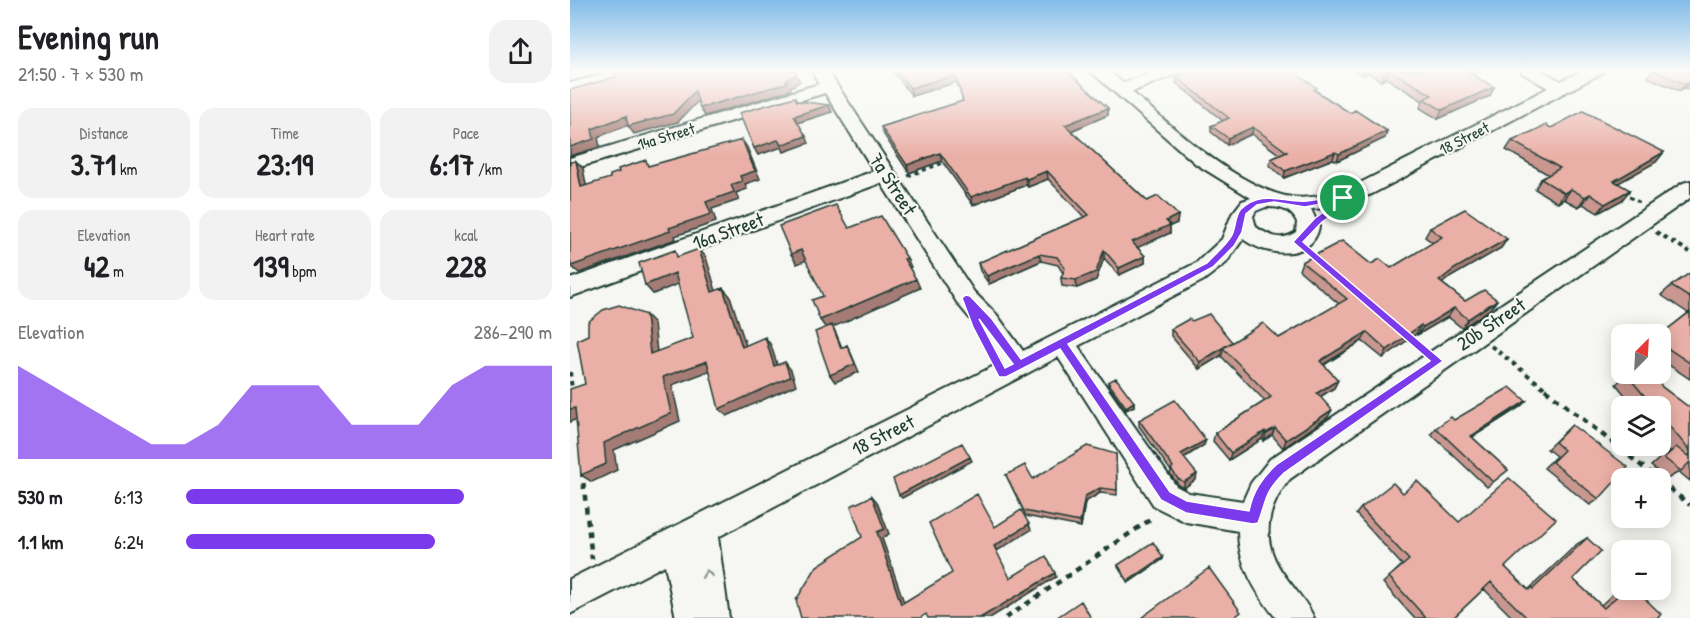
<!DOCTYPE html>
<meta charset="utf-8">
<style>
:root{--surface:#fff;--page:#f2f2f2;--text:#202124;--muted:#757577;--accent:#7c3aed}
body{margin:0;font-family:"Patrick Hand",sans-serif;background:var(--page);color:var(--text);height:100vh;display:flex;flex-direction:column;font-size:22px;white-space:nowrap}
*{box-sizing:border-box;margin:0}
p{font-size:20px;color:var(--muted)}
.icon{flex:none;width:33px;height:33px;fill:none;stroke:currentColor;stroke-width:2;stroke-linecap:round;stroke-linejoin:round}
.map{position:relative;flex:1;overflow:hidden}
.panel{display:flex;flex-direction:column;background:var(--surface);width:570px}
.panel>*{flex:none}
.needle{width:39px;rotate:24deg}
.buttons{position:absolute;left:1041px;top:324px;display:grid;gap:12px}
.buttons a{display:grid;place-items:center;width:60px;height:60px;border-radius:12px;background:var(--surface);box-shadow:0 3px 15px #0003;font-size:30px}
.pin{position:absolute;display:grid;place-items:center;width:51px;height:51px;color:#fff;margin:-26px;border:3px solid #fff;border-radius:50%;box-shadow:0 2px 6px #0007}
.round{display:grid;place-items:center;flex:none;width:63px;height:63px;border-radius:18px;background:var(--page)}
.headline{display:flex;align-items:center;justify-content:space-between;height:102px;padding:0 18px}
h1{font-size:33px;font-weight:800;line-height:45px}
.figures{display:grid;grid-template-columns:repeat(3,1fr);gap:9px;height:102px;padding:6px 18px}
.figures div{display:grid;align-content:center;border-radius:15px;background:var(--page);text-align:center}
.figures b{font-size:30px;font-weight:800}
.figures small{font-size:16px;font-weight:400}
.figures p{font-size:16px}
.chart{height:168px;padding:12px 18px}
.chart p{display:flex;justify-content:space-between}
.chart svg{width:100%;height:108px;margin-top:6px;fill:var(--accent);opacity:.7}
ul{padding:0 18px;list-style:none;font-size:20px}
li{display:grid;grid-template-columns:96px 72px 1fr;align-items:center;height:45px}
li i{height:15px;border-radius:8px;background:var(--accent)}
main{display:flex;flex:1;min-height:0}
.map>svg:first-child{display:block}
.lines{fill:none;stroke-linecap:round;stroke-linejoin:round}
.minor-casing{stroke:#1f3d34;stroke-width:4}
.path-far2{stroke:#1f3d34;stroke-width:3;stroke-dasharray:4 4;stroke-linecap:butt}
.path-far1{stroke:#1f3d34;stroke-width:4;stroke-dasharray:4.5 4.5;stroke-linecap:butt}
.path{stroke:#1f3d34;stroke-width:4.5;stroke-dasharray:6 6;stroke-linecap:butt}
.minor{fill:#f6f6f2;fill-rule:evenodd}
.wall{fill:#c99790;stroke:#1f3d34;stroke-width:1.5}
.shaded-wall{fill:#a47b75;stroke:#1f3d34;stroke-width:1.5}
.building{fill:#eab0a7;stroke:#1f3d34;stroke-width:1.5}
.oneway{stroke:#8a9a93}
.route{fill:#7c3aed;stroke:#fff;stroke-width:1.5;fill-rule:evenodd}
.labels{text-anchor:middle;stroke-width:4.5;stroke-linejoin:round;paint-order:stroke}
.far-street-label{font-size:16px;fill:#1f3d34;stroke:#f6f6f2}
.street-label{font-size:20px;fill:#1f3d34;stroke:#f6f6f2}
</style>
<main>
<section class="panel">
<div class="headline"><div><h1>Evening run</h1><p>21:50 · 7 × 530 m</p></div><a class="round"><svg class="icon" aria-label="share" viewBox="0 0 24 24"><path d="M12 15V3M7 8l5-5 5 5M5 13v7h14v-7"/></svg></a></div>
<div class="figures">
<div><p>Distance</p><b>3.71<small> km</small></b></div>
<div><p>Time</p><b>23:19</b></div>
<div><p>Pace</p><b>6:17<small> /km</small></b></div>
</div>
<div class="figures">
<div><p>Elevation</p><b>42<small> m</small></b></div>
<div><p>Heart rate</p><b>139<small> bpm</small></b></div>
<div><p>kcal</p><b>228</b></div>
</div>
<div class="chart"><p><span>Elevation</span>286–290 m</p>
<svg viewBox="0 0 160 44" preserveAspectRatio="none"><path d="M0 44V6L10 14L20 22L30 30L40 38L50 38L60 30L70 14L80 14L90 14L100 30L110 30L120 30L130 14L140 6L150 6L160 6V44z"/></svg>
</div>
<ul>
<li><b>530 m</b>6:13<i style="width:76%"></i></li>
<li><b>1.1 km</b>6:24<i style="width:68%"></i></li>
</ul>
</section>
<div class="map">
<svg width="1120" height="618" viewBox="0 0 1120 618">
<rect width="100%" height="100%" fill="#f6f6f2"/>
<filter id="ink" filterUnits="userSpaceOnUse"><feTurbulence type="fractalNoise" baseFrequency=".0167" numOctaves="2"/><feDisplacementMap in="SourceGraphic" scale="12" xChannelSelector="R" yChannelSelector="G"/><feConvolveMatrix kernelMatrix="1 2 1 2 8 2 1 2 1" color-interpolation-filters="sRGB"/></filter>
<g filter="url(#ink)">
<g class="lines">
<!-- minor casing -->
<g class="minor-casing">
<path id="minor" d="M4 70H31L29 73 0 81V71Z
M241 70H257L404 292 427 315 453 351 626 263 652 239 662 214 672 201 681 198 626 164 519 70H537L553 83 588 70H610L608 73 562 92C601 126 669 189 721 197 744 200 767 192 788 184L978 88 952 73 950 70H970L991 81 1014 70H1034L1032 73 802 194 761 208 741 209 749 227C742 262 695 256 673 239L656 263 634 280 508 346 606 486 619 493 673 501 681 483 700 459 1113 183 1120 181V198L720 479C695 509 690 543 715 576 725 590 737 602 744 618H706C686 593 668 564 668 531L616 522 584 506 488 357 148 537 159 618H106L95 565 0 614V579L432 362 409 329 388 304 311 183 0 297V279L304 171 255 93 0 170V158L249 84ZM696 207C710 207 721 209 727 222L726 232C712 242 699 236 686 227L683 216 686 211Z"/>
</g>
<!-- path-far2 -->
<path class="path-far2" d="M338 176 376 162
M1052 193 1069 202"/>
<!-- path-far1 -->
<path class="path-far1" d="M1086 232 1120 252
M838 336 852 349
M921 346 977 390
M0 372 2 390"/>
<!-- path -->
<path class="path" d="M2 389V392
M975 389 1087 478
M12 471 22 559
M1090 481 1120 505
M436 618 584 517"/>
<!-- minor -->
<use href="#minor" class="minor"/>
</g>
<!-- wall -->
<path class="wall" d="M322 70H496L538 108V115L501 131 577 201 608 215 607 223 600 226V233L567 247 575 256V263L549 275 534 258 526 280 507 288 492 286 491 278 493 273 488 265 471 261 419 284 410 271 408 263 514 217 478 179 458 187 456 185 403 205 372 161 339 173 314 135 311 127 393 101 387 82 342 96Z
M609 70H721L746 91 780 113 817 131 815 138 767 161 763 159 714 178 699 165 701 159 710 155 682 134 657 145 641 132V126L653 121 606 83V77L609 76 608 75Z
M784 70H912L902 75 924 87 920 96 868 119 850 108 853 101 816 78 811 81 799 73 793 75Z
M1082 70H1120V91L1115 88 1110 91 1077 77Z
M981 128 1094 152 1086 162 1048 183 1052 200 1028 213 1013 204 1008 207 994 199 988 203 965 189 971 179 979 175 936 150 942 141Z
M860 228 937 239 931 248 879 278 872 283 895 301 927 300 920 309 892 328 878 317 847 335 846 334 813 358 792 341 754 365 768 380 764 388 750 397 758 417 713 448 702 435 694 441 692 439 659 460 643 441 645 433 695 401 651 356 652 355 629 369 601 336V329L622 321 662 342 709 338 769 304 729 270 732 262 801 264 821 268 863 243 855 237Z
M1120 273V379L1090 359V335L1118 313 1091 295 1101 286Z
M1057 375 1092 387 1120 408V481L1109 472 1097 479 1081 466 1093 455 1100 451 1090 439V406H1064L1046 384Z
M538 382 564 402V406L556 410 538 385Z
M956 401 950 407 902 437 938 470 917 487 861 434 866 428 884 420Z
M569 420 634 445 614 458 626 479 614 488 608 484 600 474 601 471 569 426Z
M1002 425 1029 499 1020 505 974 468 986 456 977 449Z
M546 454 547 495 530 493 515 502 511 527 456 516 436 475 463 479Z
M833 493 935 567 958 590 1007 544 1017 538 1003 579 1031 605 1048 589 1052 587V590H1066L1088 618H943L914 589 883 618H844L813 583 832 565 786 514 791 508Z
M593 557V559L558 583 548 567V565Z"/>
<!-- shaded-wall -->
<path class="shaded-wall" d="M795 70H800L799 73 793 75Z
M819 70 816 78 811 81 814 72Z
M898 70H912L891 80 895 71Z
M226 74 230 81 220 88 221 90 135 116 130 108 216 81Z
M385 75 387 82 342 96 340 88Z
M1120 82 1115 88 1110 91 1115 84Z
M924 87 920 96 868 119 872 110Z
M125 91 130 99 108 122 64 134 58 126Z
M259 105 262 112 227 123 224 116Z
M538 108V115L496 133 495 125Z
M56 116 61 124 28 137 30 147 0 156V147L22 129Z
M683 127 682 134 657 145 658 138Z
M817 131 815 138 767 161 769 154Z
M236 136 239 143 214 152 211 145Z
M172 140 177 147 190 179 175 184 177 189 166 193 169 200 142 209 146 222 105 236 106 239 9 273 1 266 99 228 161 185 170 176Z
M208 140 212 147 188 155 184 148Z
M765 152 763 159 714 178 715 171Z
M1094 152 1086 162 1036 190 1044 181Z
M370 153 372 161 339 173 337 165Z
M6 161 13 168 18 195 11 187Z
M477 171 478 179 458 187 457 179Z
M455 177 456 185 403 205 401 197Z
M1001 189 994 199 988 203 994 193Z
M1060 190 1052 200 1028 213 1035 204Z
M1020 194 1013 204 1008 207 1015 197Z
M608 215 607 223 600 226V233L562 250V242L596 221Z
M937 239 931 248 879 278 864 290 869 281 884 269Z
M129 249 136 257 149 301 142 292Z
M231 250 237 260 227 264 221 254Z
M534 250V258L526 280 507 288 506 280Z
M469 254 471 261 419 284 417 276Z
M575 256V263L549 275V268Z
M337 258 341 267 338 268 334 259Z
M105 273 113 282 83 294 75 285Z
M346 279 350 288 263 327 266 333 275 355 250 320Z
M153 288 160 296 179 355 172 347Z
M927 300 920 309 892 328 898 319Z
M884 308 878 317 847 335 853 327Z
M76 315 84 323 88 362 80 354Z
M851 325 846 334 813 358 817 350Z
M797 332 792 341 746 369 750 361Z
M195 337 201 345 210 374 204 366Z
M277 345 281 353 289 372 265 382 260 375Z
M653 348 652 355 629 369 630 362Z
M137 361 145 369 102 385 110 421 44 450 47 470 22 482 11 475 34 443 93 377Z
M215 362 221 370 226 385 157 416 149 409Z
M768 380 764 388 743 401 747 393Z
M956 401 950 407 895 442 901 436Z
M564 402V406L556 410V407Z
M5 408 15 415 0 422V409Z
M762 410 758 417 713 448 716 440Z
M705 428 702 435 694 441 696 433Z
M695 431 692 439 659 460 661 453Z
M636 440 634 445 610 460 611 454Z
M400 457 402 461 332 498 329 495Z
M627 474 626 479 614 488V482Z
M530 488V493L515 502 511 527 510 522 515 496Z
M302 496 307 502 319 534 312 538 336 608 331 604 307 532Z
M459 524 461 530 427 551 424 546Z
M593 557V559L558 583V581Z
M485 573 486 577 420 618H410Z"/>
<!-- building -->
<path class="building" d="M45 70H224L226 74 216 81 217 83 130 108 125 91 103 114 58 126 56 116 22 129 24 139 0 147V90L46 77Z
M326 70H496L538 108 495 125 577 201 588 196 608 215 596 221 600 225 562 242 575 256 549 268 534 250 526 272 506 280 491 278 495 268 487 257 469 254 417 276 408 263 519 215 477 171 457 179 455 177 401 197 370 153 337 165 311 127 393 101 385 75 340 88Z
M610 70H721L747 88 744 90 780 113 785 110 817 131 769 154 765 152 715 171 701 159 717 152 683 127 658 138 641 126 659 118 606 77 615 74Z
M819 70H898L895 71 924 87 872 110 854 99 862 95Z
M1082 70H1120V82L1115 84Z
M225 97 227 101 259 105 224 116 236 136 211 145 208 140 184 148 169 113Z
M1013 111 1094 152 1044 181 1060 190 1035 204 1020 194 1015 197 1001 189 994 193 971 179 990 168 942 141 976 125 981 128Z
M172 140 185 171 170 176 172 181 161 185 164 192 136 202 141 214 99 228 100 231 1 266 0 259V162L6 161 11 187 40 178V175L49 172 48 169 76 160 78 166Z
M266 205 279 228 311 216 337 258 334 259 346 279 250 320 242 300 253 296 231 250 221 254 209 226Z
M895 209 937 239 884 269 869 281 895 301 914 290 927 300 898 319 884 308 853 327 851 325 817 350 797 332 750 361 768 380 747 393 762 410 716 440 705 428 696 433 695 431 661 453 645 433 701 397 653 348 693 323 709 338 777 299 732 262 772 241 801 264 810 259 821 268 872 237 860 228Z
M129 249 142 292 153 288 172 347 195 337 204 366 215 362 220 377 149 409 137 361 93 377 101 413 34 443 36 464 11 475 5 408 0 409V389L15 384 7 340 18 335V322L33 310 49 305 76 315 80 354 123 338 105 273 75 285 69 263 105 250 107 257Z
M1120 273V298L1101 286Z
M1120 312V363L1090 343V335Z
M639 314 662 342 630 362 601 329 619 319 622 321Z
M262 325 271 348 277 345 285 364 260 375 245 332Z
M1059 374H1082L1086 375 1092 387 1120 408V451L1090 415V406H1083L1057 375Z
M546 378 564 402 556 407 538 382Z
M940 387 956 401 901 436 938 470 923 482 866 428 881 417 884 420Z
M605 400 636 440 611 454 627 474 614 482 608 479 601 469 603 467 569 420Z
M1002 425 1058 467 1029 499 982 462 994 450 985 442Z
M392 443 400 457 329 495 323 479Z
M517 446 546 454 547 490 530 488 515 496 510 522 454 511 436 475 455 465 463 479Z
M1106 447 1118 456 1120 454V462L1111 471 1094 458Z
M939 478 986 519 935 567 959 590 962 587 963 589 1017 538 1031 551 1003 579 1034 608 1054 590H1066L1091 614 1088 618H957L921 582 883 618H856L819 577 839 560 791 508 823 483 833 493 847 481 889 522Z
M407 494 425 527 451 510 459 524 424 546 440 578 476 556 485 573 410 618H358L356 614 350 618H231L226 600 247 566 292 537 281 506 302 496 314 529 307 532 331 604 382 573 359 523Z
M583 542 593 557 558 581 548 565Z
M639 568 671 612 666 616 667 618H571Z
M511 601 521 618H486Z"/>
<!-- one-way arrows -->
<defs><path id="oneway-chevron" d="M-2-3.5L2.5 0L-2 3.5" fill="none" stroke-width="1.6" stroke-linecap="round" stroke-linejoin="round" transform="scale(1.5)"/></defs>
<use class="oneway" href="#oneway-chevron" transform="translate(137 574) rotate(-97)"/>
</g>
<!-- sky -->
<linearGradient id="sky" x2="0" y2="1"><stop stop-color="#82bce9"/><stop offset="0.45" stop-color="#fbfbf9"/><stop offset="1" stop-color="#fbfbf9" stop-opacity="0"/></linearGradient>
<rect width="1120" height="156" fill="url(#sky)"/>
<!-- route -->
<path class="route" d="M792 187 799 189 752 222 733 242 873 361 714 473C694 493 697 499 688 523L683 524 616 513 591 500 490 349 436 377H429L403 327 392 298 396 295 400 296 422 319 451 359 637 263C645 254 656 246 662 235 666 227 665 215 671 209 692 189 713 203 737 201 756 199 774 194 792 187ZM772 200 745 218 723 242 860 361 706 465C691 479 683 492 679 511L617 501 600 492 498 344 643 267 664 246 672 232 676 214 687 205 704 202 735 207ZM409 319 443 364 435 368Z"/>
<g class="labels">
<!-- far-street labels -->
<g class="far-street-label">
<text transform="translate(96 136) rotate(-17)" y="6">14a Street</text>
<text transform="translate(894 138) rotate(-27)" y="6">18 Street</text>
</g>
<!-- street labels -->
<g class="street-label">
<text transform="translate(323 184) rotate(57)" y="7">7a Street</text>
<text transform="translate(158 231) rotate(-20)" y="7">16a Street</text>
<text transform="translate(921 324) rotate(-34)" y="7">20b Street</text>
<text transform="translate(313 435) rotate(-27)" y="7">18 Street</text>
</g>
</g>
</svg>
<div class="buttons">
<a><svg class="needle" viewBox="-14 -14 28 28"><path d="M0-13l5 13h-10z" fill="#e53935"/><path d="M0 13l5-13h-10z" fill="#757577"/></svg></a>
<a><svg class="icon" aria-label="layers" viewBox="0 0 24 24"><path d="M12 4l9 5-9 5-9-5zM3 14l9 5 9-5"/></svg></a>
<a>+</a>
<a>−</a>
</div>
<div class="pin" style="left:773px;top:198px;background:#1e9e55"><svg class="icon" aria-label="arrive" viewBox="0 0 24 24"><path d="M6 21V4h12l-3 4 3 4H6"/></svg></div>
</div>
</main>
